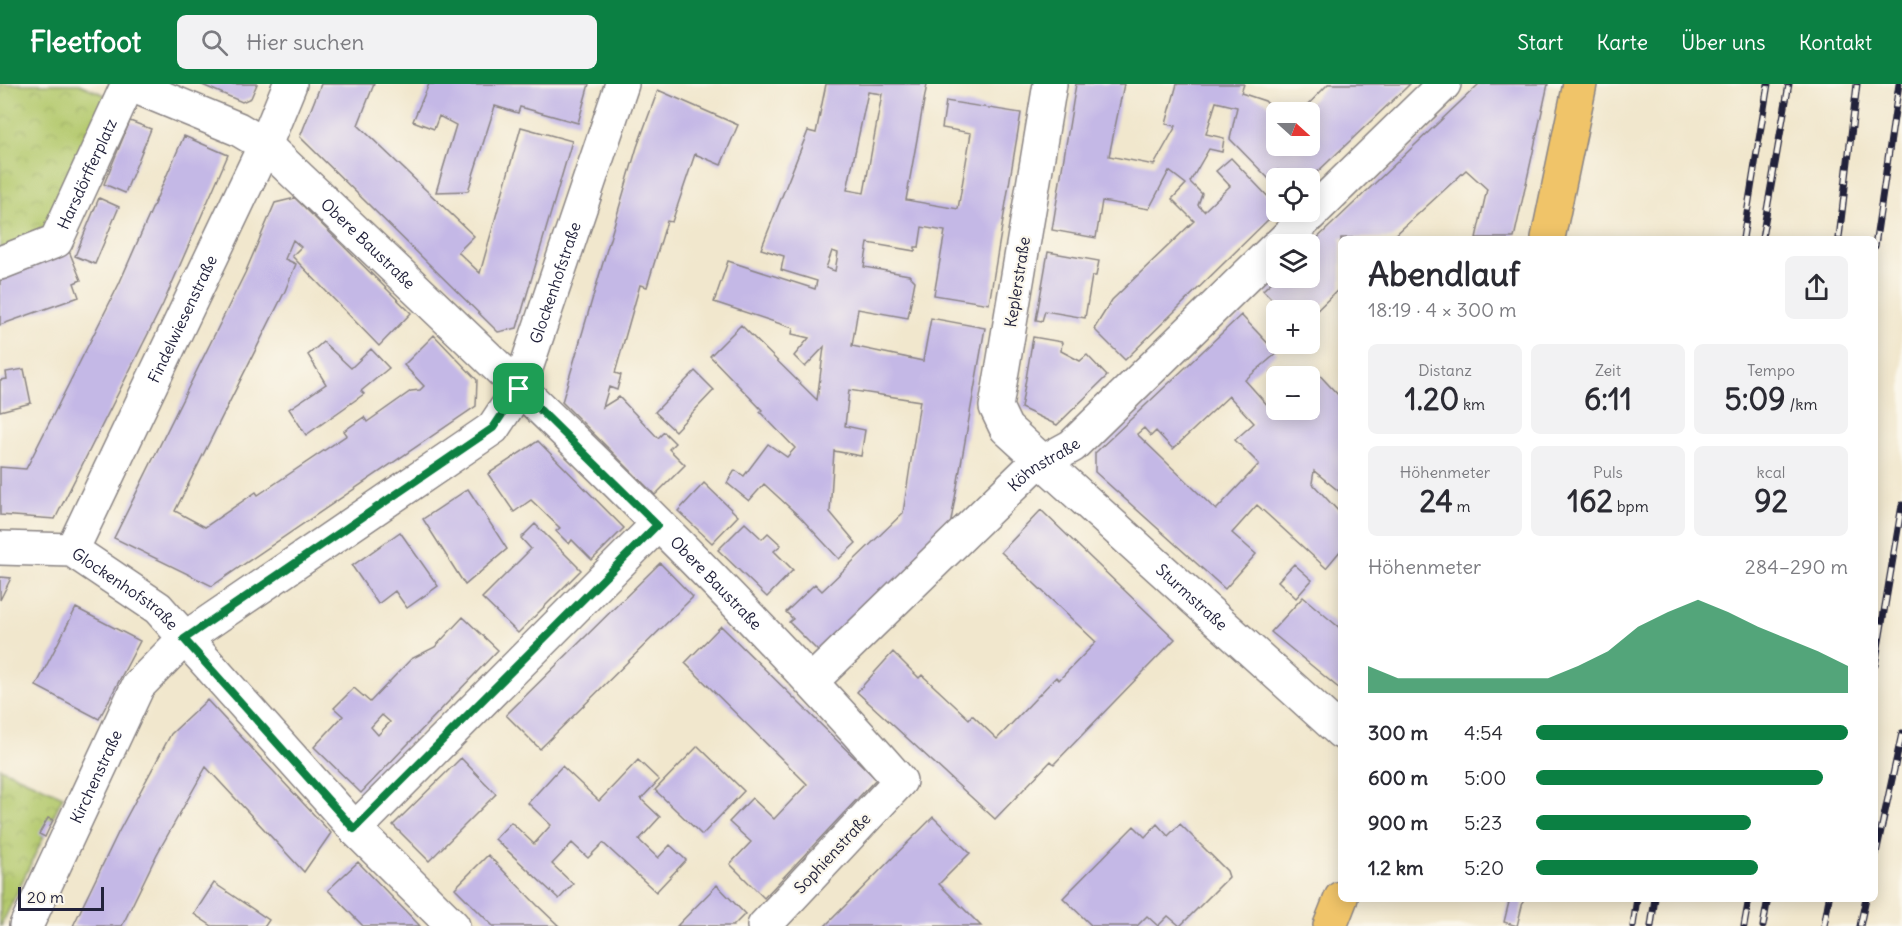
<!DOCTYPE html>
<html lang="de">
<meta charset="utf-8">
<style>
:root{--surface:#fff;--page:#f2f2f3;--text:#2b2b33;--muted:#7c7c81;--accent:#0b8043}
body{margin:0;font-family:Delius,sans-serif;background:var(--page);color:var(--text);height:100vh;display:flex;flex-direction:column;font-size:22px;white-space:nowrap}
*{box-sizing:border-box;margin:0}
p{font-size:20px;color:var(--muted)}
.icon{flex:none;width:33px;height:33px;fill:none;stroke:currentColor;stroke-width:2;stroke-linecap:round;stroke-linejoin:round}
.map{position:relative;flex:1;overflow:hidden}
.sheet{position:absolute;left:1338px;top:152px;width:540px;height:666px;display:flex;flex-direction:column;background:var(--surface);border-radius:9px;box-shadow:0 3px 15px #0003}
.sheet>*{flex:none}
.needle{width:39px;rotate:111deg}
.buttons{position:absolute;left:1266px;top:18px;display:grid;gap:12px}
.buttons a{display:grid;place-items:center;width:54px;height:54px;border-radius:9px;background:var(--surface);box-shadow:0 3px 15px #0003;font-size:30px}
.scale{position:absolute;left:18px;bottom:15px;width:86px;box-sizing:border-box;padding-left:6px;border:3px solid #22223b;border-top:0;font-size:16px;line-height:21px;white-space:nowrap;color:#22223b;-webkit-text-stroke:4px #fbf7ec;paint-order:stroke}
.pin{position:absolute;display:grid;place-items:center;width:51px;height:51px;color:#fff;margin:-26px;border-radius:12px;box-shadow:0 3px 9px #0006}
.round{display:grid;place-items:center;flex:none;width:63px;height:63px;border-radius:9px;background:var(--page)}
.headline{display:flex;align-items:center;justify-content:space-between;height:102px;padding:0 30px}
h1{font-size:33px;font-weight:700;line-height:45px}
.figures{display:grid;grid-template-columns:repeat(3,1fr);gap:9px;height:102px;padding:6px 30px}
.figures div{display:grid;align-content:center;border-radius:9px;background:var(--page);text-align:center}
.figures b{font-size:30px;font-weight:700}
.figures small{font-size:16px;font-weight:400}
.figures p{font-size:16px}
.chart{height:168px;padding:12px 30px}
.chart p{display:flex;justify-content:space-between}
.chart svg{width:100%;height:108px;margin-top:6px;fill:var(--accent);opacity:.7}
ul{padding:0 30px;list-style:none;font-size:20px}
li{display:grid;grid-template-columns:96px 72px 1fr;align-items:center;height:45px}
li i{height:15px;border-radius:8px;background:var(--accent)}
header{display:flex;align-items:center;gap:36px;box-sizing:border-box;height:84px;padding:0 30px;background:var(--accent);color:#fff}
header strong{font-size:28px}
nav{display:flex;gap:33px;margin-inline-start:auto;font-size:21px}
.search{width:420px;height:54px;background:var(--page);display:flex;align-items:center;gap:15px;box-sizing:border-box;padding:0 21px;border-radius:9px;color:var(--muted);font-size:22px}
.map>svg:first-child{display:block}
.park{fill:url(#park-crowns);stroke:#6b7654;stroke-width:1.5}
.building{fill:#c4b8e6;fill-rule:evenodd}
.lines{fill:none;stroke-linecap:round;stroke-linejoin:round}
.minor-casing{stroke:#8a8484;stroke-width:36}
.major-casing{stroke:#8a8484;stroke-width:36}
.minor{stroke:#fff;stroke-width:33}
.major{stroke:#f0c469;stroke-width:33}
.rail-casing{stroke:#22223b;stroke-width:7}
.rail{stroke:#fbf7ec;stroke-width:4.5;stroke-dasharray:14;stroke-linecap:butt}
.route-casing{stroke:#fff;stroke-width:12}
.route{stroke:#0b8043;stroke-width:8}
.labels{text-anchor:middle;stroke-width:4.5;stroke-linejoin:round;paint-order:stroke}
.street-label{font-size:16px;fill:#22223b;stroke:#fbf7ec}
</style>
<header>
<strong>Fleetfoot</strong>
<div class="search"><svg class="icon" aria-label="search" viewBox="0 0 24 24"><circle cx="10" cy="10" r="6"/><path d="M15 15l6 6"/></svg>Hier suchen</div>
<nav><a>Start</a><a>Karte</a><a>Über uns</a><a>Kontakt</a></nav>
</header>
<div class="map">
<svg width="1902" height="842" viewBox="0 0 1902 842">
<defs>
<pattern id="park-crowns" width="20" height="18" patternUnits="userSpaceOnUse" patternTransform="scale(1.5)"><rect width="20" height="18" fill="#b4c96d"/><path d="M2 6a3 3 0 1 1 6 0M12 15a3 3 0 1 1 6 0" fill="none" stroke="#9aac5f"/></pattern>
</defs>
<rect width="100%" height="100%" fill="#fbf7ec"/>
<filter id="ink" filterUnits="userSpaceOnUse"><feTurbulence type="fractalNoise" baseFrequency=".0167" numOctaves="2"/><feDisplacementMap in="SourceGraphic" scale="12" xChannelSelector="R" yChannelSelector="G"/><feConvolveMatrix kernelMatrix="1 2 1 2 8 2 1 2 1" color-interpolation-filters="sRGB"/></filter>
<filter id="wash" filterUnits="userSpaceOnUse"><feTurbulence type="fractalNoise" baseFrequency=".008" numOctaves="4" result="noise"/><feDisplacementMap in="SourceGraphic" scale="24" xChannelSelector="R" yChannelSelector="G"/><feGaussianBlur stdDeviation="1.35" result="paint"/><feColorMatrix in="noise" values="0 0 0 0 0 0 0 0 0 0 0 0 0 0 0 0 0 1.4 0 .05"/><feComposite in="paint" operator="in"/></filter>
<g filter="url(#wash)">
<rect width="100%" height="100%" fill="#f1e7cd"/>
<!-- park -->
<path class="park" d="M0 0H79L112 14 52 146 0 166Z
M0 684 63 712 1 842H0Z"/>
<g id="blocks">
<!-- building -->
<path class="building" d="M200 0H257L251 14 242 18Z
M321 0H374L358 41 474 152 458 168 480 189 521 43 572 57 517 244 498 248 300 53Z
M429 0H589L578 39 520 23 518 29 495 22 468 107 436 108 456 41 439 32 434 45 413 37Z
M826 0H927L906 116 958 125 971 49 942 44 946 17 1021 29 989 220 934 211 945 147 922 143 919 163H915V167L868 159 864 183 909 191 915 197 908 234 858 225 852 262 923 277 931 234 985 244 949 448 823 572 789 538 793 535 786 528 815 500 822 507 903 429 920 317 849 306 845 342 865 346 861 372 834 367 830 428 856 459 839 475 801 434 764 400 749 417 727 399 735 386 744 392 768 360 787 373 795 364 760 328 762 326 710 272 741 241 817 316 824 263 805 283 794 272 809 254 792 250 793 244 714 218 728 177 815 205 817 197 781 186 784 172 761 165 808 47 816 49ZM868 8 882 10 864 109 847 106ZM832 167 838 169 835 187 826 184Z
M1076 0H1124L1109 72 1154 81 1176 42 1166 40 1177 0H1244L1241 9 1265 17 1276 28V62H1310V28H1301L1328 0H1410L1311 94H1287L1278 86 1269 95 1230 55 1237 23 1216 18 1206 50 1224 54 1222 68 1209 65 1190 98 1202 110 1198 121 1204 127 1230 102 1216 87 1231 74 1276 121V128L1125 276 1094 245 1112 216 1194 137 1172 115 1186 100 1169 87 1149 125 1102 117 1096 154 1052 146Z
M1479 0H1548L1514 154H1476L1487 105 1466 86 1392 154H1341V203L1310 233V226H1283L1263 206 1276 194H1310V161Z
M658 6 738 41 721 81 695 70 672 138 667 137 647 203 640 201 615 289 621 291 617 306 609 303 603 323 619 313 658 354 664 348 675 359 669 365 685 381 655 411 562 318 637 63Z
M130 37 151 45 125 109 104 100Z
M184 52 228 71 163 220 55 435 0 431V383L26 385 119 200Z
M99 114 119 123 95 180 75 172Z
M295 114 411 229 379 262 292 172 301 163 293 156 285 175 296 180 285 207 175 427 205 443 256 408 258 411 347 351 344 347 364 333 367 338 411 307 420 306 424 302 404 281 434 251 477 296 476 322 212 502 114 454 245 189 275 119Z
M69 167 81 196 74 199 79 213 0 241V192Z
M1048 168 1099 177 1096 192H1092L1085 234 1045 227 1042 237 1036 236Z
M1241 231 1277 269 1245 296 1270 324 1276 318V326H1310V292H1304L1313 284 1341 314V409L1314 387 1312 399 1341 430V466L1326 484 1257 421 1232 449 1256 470 1225 505 1095 388V369ZM1229 312 1254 339 1235 356 1259 380 1216 426 1137 350 1144 344 1151 352 1156 347 1173 365Z
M1033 253 1062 258 1061 267 1080 277 1087 271 1107 292 1057 341 1021 324Z
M323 258 351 284 371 265 389 284 361 307 364 310 306 351 289 325 326 300 308 271Z
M24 285 31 319 0 327V296L7 295 6 288Z
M695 287 714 306 675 347 655 328Z
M538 357 624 444 592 476 572 456 569 460 556 447 560 444 531 416 514 428 488 390Z
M704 399 738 432 712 459 678 427Z
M468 405 507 465 465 501 423 435Z
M1041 426 1175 555 1054 680 1051 677 995 735 857 608 893 568 919 594 922 591 969 635 972 631 997 655 1056 593 1059 596 1096 558 1001 468Z
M745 439 762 455 768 449 781 461 774 467 793 486 767 513 718 466Z
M535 440 581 486 518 549 482 514 531 465 521 454Z
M400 448 438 502 407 524 395 507 378 520 352 482Z
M660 479 693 513 540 665 506 631Z
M1294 480 1312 496 1296 514 1278 497Z
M0 493 11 494 0 516Z
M1303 513 1341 545V606L1271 548Z
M76 524 140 557 99 635 36 602Z
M463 533 498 566 361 709 314 663 343 632 334 624 354 604 370 618 411 575 435 563ZM382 631 390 638 378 651 371 643Z
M721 542 876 695 764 814 730 780 751 758 729 738 752 714 774 735 807 700 685 579Z
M207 616 331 749 304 788 206 683 157 770 122 842H73L118 749 171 650Z
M698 662 744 707 702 751 655 706Z
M461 674 496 710 429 777 393 741Z
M638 676 659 696 641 715 660 733 639 756 658 774 670 761 686 776 656 808 603 759 588 774 572 759 552 780 573 800 559 815 495 755 511 738 534 760 551 741 528 719 562 682 599 717Z
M933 733 970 769 939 800 981 842H825Z
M48 734 53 736 45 753 39 750Z
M1157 740 1168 752 1180 740 1227 787 1229 793 1180 842 1168 832 1158 842 1147 832 1137 842H1092L1063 814 1134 742 1145 753Z
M488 771 537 821 559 842H493L455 804Z
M358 778 420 842H363L328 806Z
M214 799 269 836 265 842H212L194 830Z
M717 801 745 830 733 842H677Z
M1510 814H1524L1517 842 1504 838Z"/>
</g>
</g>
<g filter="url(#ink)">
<use href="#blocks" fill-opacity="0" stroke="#8a8484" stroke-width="1.5"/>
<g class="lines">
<!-- minor casing -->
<g class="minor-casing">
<g id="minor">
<path id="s1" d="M129 0 238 45 265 61C481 268 703 471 900 697L764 842"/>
<path id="s2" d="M1050 0 996 323 1006 344 1043 378 1341 648"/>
<path d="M1280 160 1444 0"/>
<path id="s3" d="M0 179 56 157 128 0"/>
<path id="s4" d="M0 464 72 466 158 524 355 745 453 842"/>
<path id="s5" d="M72 466 265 61 290 0"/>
<path id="s6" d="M812 597 1030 385 1072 362 1276 163"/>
<path d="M355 745 657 441"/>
<path id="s7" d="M26 842 138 602 184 555 493 344 519 305 622 0"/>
</g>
</g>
<!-- major casing -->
<g class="major-casing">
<path id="major" d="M1548 154 1580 0
M1330 842 1341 814"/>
</g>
<!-- minor -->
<use href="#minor" class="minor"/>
<!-- major -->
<use href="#major" class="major"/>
<!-- rail casing -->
<g class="rail-casing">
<path id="rail" d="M1743 154 1768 0
M1762 154 1789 0
M1839 154 1857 0
M1875 162 1899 0
M1875 581 1902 421
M1875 774 1902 649
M1633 842 1637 814
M1651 842 1655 814
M1744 842 1749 814
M1763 842 1768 814
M1824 842 1829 814
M1860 842 1866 814"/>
</g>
<!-- rail -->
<use href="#rail" class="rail"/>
</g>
</g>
<g class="lines" filter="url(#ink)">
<!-- route casing -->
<g class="route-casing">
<path id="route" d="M519 305 657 441 354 745 184 555 493 344Z"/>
</g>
<!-- route -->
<use href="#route" class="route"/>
</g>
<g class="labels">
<!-- street labels -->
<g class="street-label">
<text dy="6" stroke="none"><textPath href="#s3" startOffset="134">Harsdörfferplatz</textPath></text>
<text dy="6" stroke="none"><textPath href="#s1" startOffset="292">Obere Baustraße</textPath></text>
<text transform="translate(1017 198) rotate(-81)" y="6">Keplerstraße</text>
<text dy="6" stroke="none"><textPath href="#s7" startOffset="864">Glockenhofstraße</textPath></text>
<text dy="6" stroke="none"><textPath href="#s5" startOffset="256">Findelwiesenstraße</textPath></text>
<text dy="6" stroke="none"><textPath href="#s6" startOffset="318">Köhnstraße</textPath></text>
<text dy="6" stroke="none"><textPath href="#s1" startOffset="778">Obere Baustraße</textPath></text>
<text dy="6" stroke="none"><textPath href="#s4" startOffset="138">Glockenhofstraße</textPath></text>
<text dy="6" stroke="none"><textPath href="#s2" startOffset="602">Sturmstraße</textPath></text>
<text dy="6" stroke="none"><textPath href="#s7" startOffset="165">Kirchenstraße</textPath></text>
<text transform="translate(832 769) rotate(-47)" y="6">Sophienstraße</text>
</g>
</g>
</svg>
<div class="buttons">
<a><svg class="needle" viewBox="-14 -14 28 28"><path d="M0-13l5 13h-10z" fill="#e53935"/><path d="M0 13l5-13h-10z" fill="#7c7c81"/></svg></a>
<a><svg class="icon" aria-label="locate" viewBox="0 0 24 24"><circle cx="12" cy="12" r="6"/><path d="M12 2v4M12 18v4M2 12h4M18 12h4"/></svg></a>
<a><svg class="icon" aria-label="layers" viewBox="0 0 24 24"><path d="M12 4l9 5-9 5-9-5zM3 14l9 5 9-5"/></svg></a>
<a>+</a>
<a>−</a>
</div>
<div class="scale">20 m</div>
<div class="pin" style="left:519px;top:305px;background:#1e9e55"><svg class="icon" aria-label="arrive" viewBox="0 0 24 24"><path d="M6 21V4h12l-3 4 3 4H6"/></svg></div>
<section class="sheet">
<div class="headline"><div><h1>Abendlauf</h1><p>18:19 · 4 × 300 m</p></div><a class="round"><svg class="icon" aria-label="share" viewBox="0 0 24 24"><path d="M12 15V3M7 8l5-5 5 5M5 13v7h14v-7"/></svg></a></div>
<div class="figures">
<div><p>Distanz</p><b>1.20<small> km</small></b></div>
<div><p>Zeit</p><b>6:11</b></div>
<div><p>Tempo</p><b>5:09<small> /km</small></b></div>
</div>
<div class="figures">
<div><p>Höhenmeter</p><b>24<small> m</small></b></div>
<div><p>Puls</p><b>162<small> bpm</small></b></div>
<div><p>kcal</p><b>92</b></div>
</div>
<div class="chart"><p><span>Höhenmeter</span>284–290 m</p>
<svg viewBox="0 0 160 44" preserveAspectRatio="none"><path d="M0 44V33L10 38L20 38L30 38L40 38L50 38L60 38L70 33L80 27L90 17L100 11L110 6L120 11L130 17L140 22L150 27L160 33V44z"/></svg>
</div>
<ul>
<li><b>300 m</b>4:54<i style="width:100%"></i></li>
<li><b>600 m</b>5:00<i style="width:92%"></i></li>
<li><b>900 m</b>5:23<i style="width:69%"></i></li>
<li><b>1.2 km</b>5:20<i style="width:71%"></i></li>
</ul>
</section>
</div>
